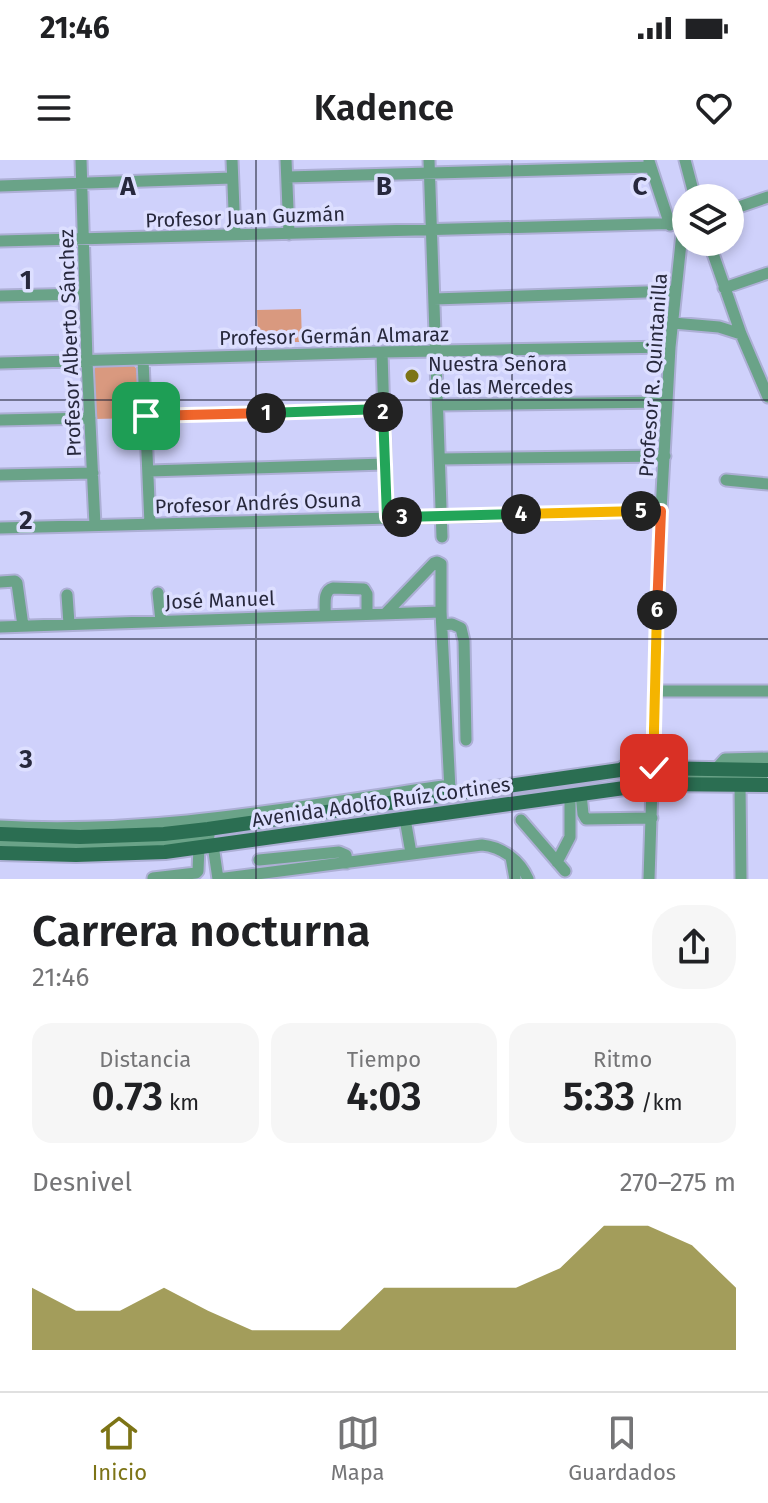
<!DOCTYPE html>
<html lang="es">
<meta charset="utf-8">
<style>
:root{--surface:#fff;--page:#f6f6f6;--text:#202124;--muted:#757577;--line:#e0e0e0;--accent:#7d7416}
body{margin:0;font-family:"Fira Sans",sans-serif;background:var(--page);color:var(--text);height:100vh;display:flex;flex-direction:column;font-size:30px;white-space:nowrap}
*{box-sizing:border-box;margin:0}
p{font-size:26px;color:var(--muted)}
.icon{flex:none;width:44px;height:44px;fill:none;stroke:currentColor;stroke-width:2;stroke-linecap:round;stroke-linejoin:round}
.map{position:relative;height:719px;overflow:hidden}
.details{display:flex;flex-direction:column;background:var(--surface);flex:1}
.details>*{flex:none}
.controls{position:absolute;left:672px;top:24px;display:grid;gap:16px}
.controls a{display:grid;place-items:center;width:72px;height:72px;border-radius:50%;background:var(--surface);box-shadow:0 4px 12px #0003;font-size:40px}
.pin{position:absolute;display:grid;place-items:center;width:68px;height:68px;color:#fff;margin:-34px;border-radius:16px;box-shadow:0 4px 12px #0006}
.km{position:absolute;width:40px;height:40px;margin:-20px;border-radius:50%;background:#222;color:#fff;font-size:22px;line-height:40px;text-align:center}
.round{display:grid;place-items:center;flex:none;width:84px;height:84px;border-radius:32px;background:var(--page)}
.overview{display:flex;align-items:center;justify-content:space-between;height:136px;padding:0 32px}
h1{font-size:44px;font-weight:600;line-height:60px}
.figures{display:grid;grid-template-columns:repeat(3,1fr);gap:12px;height:136px;padding:8px 32px}
.figures div{display:grid;align-content:center;border-radius:20px;background:var(--page);text-align:center}
.figures b{font-size:40px;font-weight:600}
.figures small{font-size:22px;font-weight:400}
.figures p{font-size:22px}
.chart{height:224px;padding:16px 32px}
.chart p{display:flex;justify-content:space-between}
.chart svg{width:100%;height:144px;margin-top:8px;fill:var(--accent);opacity:.7}
.status{display:flex;justify-content:space-between;align-items:center;height:56px;padding:0 40px;background:var(--surface);direction:ltr}
.status svg{height:22px;fill:currentColor}
header{display:flex;justify-content:space-between;align-items:center;height:104px;padding:0 32px;background:var(--surface);font-size:36px;font-weight:600}
.tabs{display:flex;justify-content:space-around;align-items:center;height:112px;border-top:2px solid var(--line);background:var(--surface);font-size:22px;color:var(--muted)}
.tabs a{display:grid;justify-items:center;gap:4px}
.tabs .on{color:var(--accent)}
.map>svg:first-child{display:block}
.green{fill:#d9997f}
.lines{fill:none;stroke-linecap:round;stroke-linejoin:round}
.minor-casing{stroke:#adafd5;stroke-width:15}
.major-casing{stroke:#adafd5;stroke-width:18}
.minor{stroke:#6aa388;stroke-width:11}
.major{stroke:#2b6e52;stroke-width:14}
.split-1-casing{stroke:#fff;stroke-width:16}
.split-2-casing{stroke:#fff;stroke-width:16}
.split-3-casing{stroke:#fff;stroke-width:16}
.split-4-casing{stroke:#fff;stroke-width:16}
.split-5-casing{stroke:#fff;stroke-width:16}
.split-6-casing{stroke:#fff;stroke-width:16}
.split-7-casing{stroke:#fff;stroke-width:16}
.split-8-casing{stroke:#fff;stroke-width:16}
.split-1{stroke:#f0652b;stroke-width:10}
.split-2{stroke:#22a559;stroke-width:10}
.split-3{stroke:#22a559;stroke-width:10}
.split-4{stroke:#22a559;stroke-width:10}
.split-5{stroke:#f5b400;stroke-width:10}
.split-6{stroke:#f0652b;stroke-width:10}
.split-7{stroke:#f5b400;stroke-width:10}
.split-8{stroke:#f5b400;stroke-width:10}
.grid{fill:none;stroke:#27283c;stroke-width:2;stroke-opacity:0.55}
.poi-dot{fill:#7d7416;stroke:#dddfff;stroke-width:3}
.labels{text-anchor:middle;stroke-width:7;stroke-linejoin:round;paint-order:stroke}
.street-label{font-size:20px;fill:#27283c;stroke:#dddfff}
.poi-label{font-size:20px;fill:#27283c;stroke:#dddfff;text-anchor:start}
.grid-label{font-size:26px;text-anchor:middle;font-weight:bold;fill:#27283c;stroke:#dddfff;stroke-width:7;stroke-linejoin:round;paint-order:stroke}
</style>
<div class="status"><b>21:46</b><svg viewBox="0 0 49 12"><path d="M0 12V9h3v3zM5 12V6h3v6zM10 12V3h3v9zM15 12V0h3v12zM26 1h20v11H26zM47 4h2v5h-2z"/></svg></div>
<header><svg class="icon" aria-label="menu" viewBox="0 0 24 24"><path d="M4 6h16M4 12h16M4 18h16"/></svg>Kadence<svg class="icon" aria-label="heart" viewBox="0 0 24 24"><path d="M12 20l-8-8c-3-5 5-10 8-4 3-6 11-1 8 4z"/></svg></header>
<div class="map">
<svg width="768" height="719" viewBox="0 0 768 719">
<rect width="100%" height="100%" fill="#cfd1fb"/>
<!-- green -->
<path class="green" d="M301 149 302 182H258L257 150Z
M132 204 138 210 140 258 94 259 93 211 97 205Z"/>
<g class="lines">
<!-- minor casing -->
<g class="minor-casing">
<path id="minor" d="M81 0 87 201 95 365
M232 0 235 75
M286 0 289 74
M429 0 442 377
M685 0 695 38
M649 1 670 65
M287 17 651 7
M0 26 232 18
M730 50 768 37
M0 81 686 63
M709 82 741 174 768 237
M724 128 768 113
M0 136 84 134
M434 139 676 131
M673 163 719 167 741 174
M382 192 387 357
M143 199 150 364
M0 203 382 192 670 187
M439 245 667 242
M146 256 383 249
M0 260 90 258
M440 299 665 296
M149 311 385 304
M0 315 93 313
M726 320 768 324
M0 368 661 351
M0 422 15 421 17 423 23 466
M158 433 161 461
M67 435 69 464
M386 453 434 403 437 402 441 404V452L450 630
M325 455C326 446 322 431 333 428L364 429 367 434V454
M442 465 452 464 461 468 464 481 466 580
M0 467 441 452
M656 531H768
M716 609 725 599 768 598
M688 618 762 616
M740 625 741 719
M581 634 583 654 586 659 652 658
M405 659 411 693
M521 660 565 711
M0 666C151 675 301 646 450 625
M0 681C70 684 139 685 209 676
M213 685 218 719 482 685C502 687 520 700 528 719
M511 697 515 719
M259 700 339 692 346 695 347 703
M557 702 570 677V636
M153 718 196 713 198 711 199 687
M649 719 661 351 670 187 683 64"/>
</g>
<!-- major casing -->
<g class="major-casing">
<path id="major" d="M622 609 643 595 654 580
M0 674 80 677 164 674 208 669 620 610 654 608 768 610
M0 693 76 695 165 692 653 624 768 625"/>
</g>
<!-- minor -->
<use href="#minor" class="minor"/>
<!-- major -->
<use href="#major" class="major"/>
</g>
<g class="lines">
<!-- split-1 casing -->
<g class="split-1-casing">
<path id="split-1" d="M146 256 266 253"/>
</g>
<!-- split-2 casing -->
<g class="split-2-casing">
<path id="split-2" d="M266 253 383 249V252"/>
</g>
<!-- split-3 casing -->
<g class="split-3-casing">
<path id="split-3" d="M383 252 387 357H402"/>
</g>
<!-- split-4 casing -->
<g class="split-4-casing">
<path id="split-4" d="M402 357 521 354"/>
</g>
<!-- split-5 casing -->
<g class="split-5-casing">
<path id="split-5" d="M521 354 641 351"/>
</g>
<!-- split-6 casing -->
<g class="split-6-casing">
<path id="split-6" d="M641 351H661L657 450"/>
</g>
<!-- split-7 casing -->
<g class="split-7-casing">
<path id="split-7" d="M654 570 657 450"/>
</g>
<!-- split-8 casing -->
<g class="split-8-casing">
<path id="split-8" d="M654 608V570"/>
</g>
<!-- split-1 -->
<use href="#split-1" class="split-1"/>
<!-- split-2 -->
<use href="#split-2" class="split-2"/>
<!-- split-3 -->
<use href="#split-3" class="split-3"/>
<!-- split-4 -->
<use href="#split-4" class="split-4"/>
<!-- split-5 -->
<use href="#split-5" class="split-5"/>
<!-- split-6 -->
<use href="#split-6" class="split-6"/>
<!-- split-7 -->
<use href="#split-7" class="split-7"/>
<!-- split-8 -->
<use href="#split-8" class="split-8"/>
</g>
<!-- grid -->
<path class="grid" d="M256 0V719M512 0V719M0 240H768M0 479H768"/>
<!-- markers -->
<circle class="poi-dot" cx="412" cy="216" r="8"/>
<g class="labels">
<!-- street labels -->
<g class="street-label">
<text transform="translate(245 57) rotate(-2)" y="7">Profesor Juan Guzmán</text>
<text transform="translate(334 176) rotate(-1)" y="7">Profesor Germán Almaraz</text>
<text transform="translate(70 183) rotate(-92)" y="7">Profesor Alberto Sánchez</text>
<text transform="translate(653 215) rotate(-86)" y="7">Profesor R. Quintanilla</text>
<text transform="translate(258 343) rotate(-2)" y="7">Profesor Andrés Osuna</text>
<text transform="translate(220 440) rotate(-2)" y="7">José Manuel</text>
<text transform="translate(381 642) rotate(-8)" y="7">Avenida Adolfo Ruíz Cortines</text>
</g>
<!-- poi labels -->
<g class="poi-label">
<text x="428" y="211">Nuestra Señora<tspan x="428" dy="23">de las Mercedes</tspan></text>
</g>
</g>
<g class="grid-label">
<text x="128" y="35">A</text>
<text x="384" y="35">B</text>
<text x="640" y="35">C</text>
<text x="26" y="129">1</text>
<text x="26" y="369">2</text>
<text x="26" y="608">3</text>
</g>
</svg>
<div class="controls">
<a><svg class="icon" aria-label="layers" viewBox="0 0 24 24"><path d="M12 4l9 5-9 5-9-5zM3 14l9 5 9-5"/></svg></a>
</div>
<div class="pin" style="left:146px;top:256px;background:#1e9e55"><svg class="icon" aria-label="arrive" viewBox="0 0 24 24"><path d="M6 21V4h12l-3 4 3 4H6"/></svg></div>
<div class="pin" style="left:654px;top:608px;background:#d93025"><svg class="icon" aria-label="check" viewBox="0 0 24 24"><path d="M5 12l5 5 9-10"/></svg></div>
<b class="km" style="left:266px;top:253px">1</b>
<b class="km" style="left:383px;top:252px">2</b>
<b class="km" style="left:402px;top:357px">3</b>
<b class="km" style="left:521px;top:354px">4</b>
<b class="km" style="left:641px;top:351px">5</b>
<b class="km" style="left:657px;top:450px">6</b>
</div>
<section class="details">
<div class="overview"><div><h1>Carrera nocturna</h1><p>21:46</p></div><a class="round"><svg class="icon" aria-label="share" viewBox="0 0 24 24"><path d="M12 15V3M7 8l5-5 5 5M5 13v7h14v-7"/></svg></a></div>
<div class="figures">
<div><p>Distancia</p><b>0.73<small> km</small></b></div>
<div><p>Tiempo</p><b>4:03</b></div>
<div><p>Ritmo</p><b>5:33<small> /km</small></b></div>
</div>
<div class="chart"><p><span>Desnivel</span>270–275 m</p>
<svg viewBox="0 0 160 44" preserveAspectRatio="none"><path d="M0 44V25L10 32L20 32L30 25L40 32L50 38L60 38L70 38L80 25L90 25L100 25L110 25L120 19L130 6L140 6L150 12L160 25V44z"/></svg>
</div>
</section>
<nav class="tabs">
<a class="on"><svg class="icon" aria-label="home" viewBox="0 0 24 24"><path d="M3 11l9-7 9 7M6 9v11h12V9"/></svg>Inicio</a>
<a><svg class="icon" aria-label="map" viewBox="0 0 24 24"><path d="M3 6l6-2 6 2 6-2v14l-6 2-6-2-6 2zM9 4v14M15 6v14"/></svg>Mapa</a>
<a><svg class="icon" aria-label="saved" viewBox="0 0 24 24"><path d="M7 4h10v16l-5-4-5 4z"/></svg>Guardados</a>
</nav>
